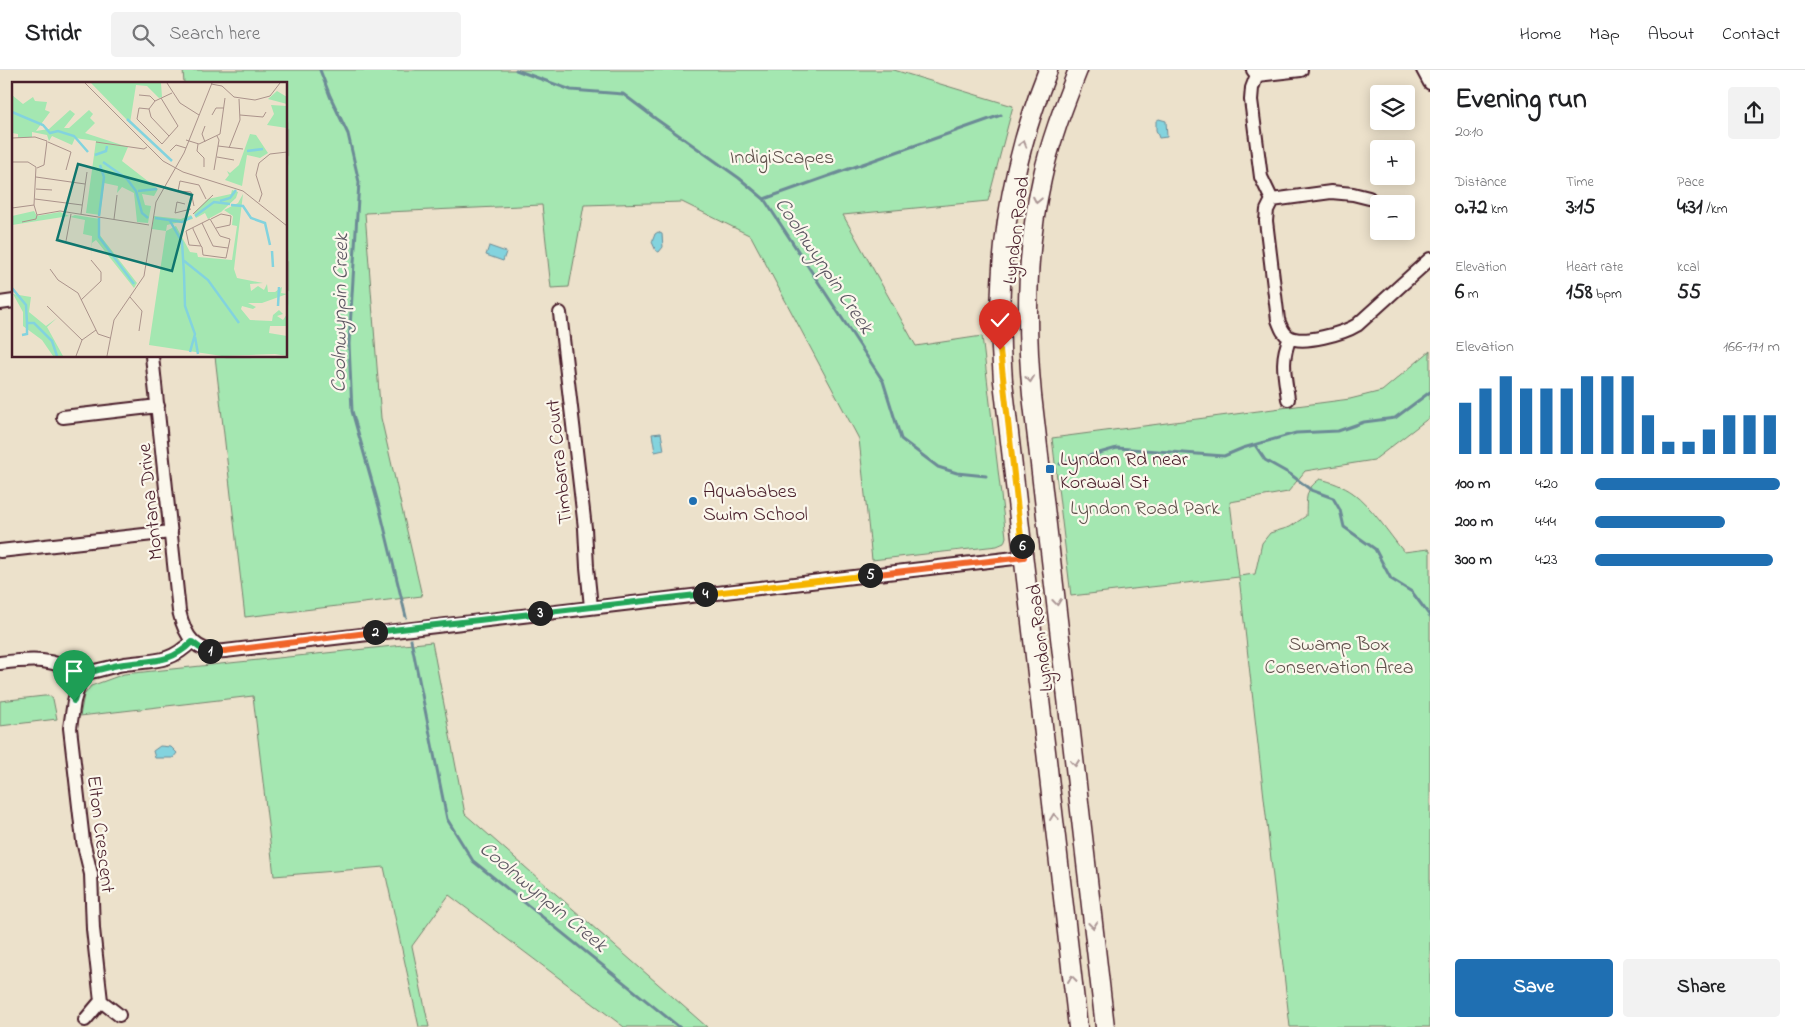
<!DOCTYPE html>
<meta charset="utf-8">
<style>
:root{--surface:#fff;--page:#f2f2f2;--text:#202124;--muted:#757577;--line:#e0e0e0;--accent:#1f6fb2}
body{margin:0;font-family:"Indie Flower",sans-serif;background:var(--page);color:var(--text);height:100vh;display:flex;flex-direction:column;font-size:19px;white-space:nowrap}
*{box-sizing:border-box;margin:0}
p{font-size:16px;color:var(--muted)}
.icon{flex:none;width:28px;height:28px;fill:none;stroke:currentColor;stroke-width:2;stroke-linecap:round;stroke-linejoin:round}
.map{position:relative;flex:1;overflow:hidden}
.side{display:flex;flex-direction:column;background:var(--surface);width:375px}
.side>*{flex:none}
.fabs{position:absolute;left:1370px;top:15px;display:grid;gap:10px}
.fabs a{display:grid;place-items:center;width:45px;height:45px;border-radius:5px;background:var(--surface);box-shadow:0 2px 12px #0003;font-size:25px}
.pin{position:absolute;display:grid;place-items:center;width:42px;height:42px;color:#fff;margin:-51px -21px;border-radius:50% 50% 50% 0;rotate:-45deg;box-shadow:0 0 5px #0007}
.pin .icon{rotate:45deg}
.km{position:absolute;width:25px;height:25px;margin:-12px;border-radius:50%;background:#222;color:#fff;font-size:14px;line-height:25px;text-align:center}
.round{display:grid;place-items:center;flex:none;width:52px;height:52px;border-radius:5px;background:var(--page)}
.summary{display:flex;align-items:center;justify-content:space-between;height:85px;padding:0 25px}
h1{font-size:28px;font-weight:800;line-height:38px}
.stats{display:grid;grid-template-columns:repeat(3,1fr);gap:8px;height:85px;padding:5px 25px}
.stats div{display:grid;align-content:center}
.stats b{font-size:21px;font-weight:800}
.stats small{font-size:14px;font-weight:400}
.stats p{font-size:14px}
.chart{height:140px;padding:10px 25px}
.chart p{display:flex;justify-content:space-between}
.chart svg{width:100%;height:90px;margin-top:5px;stroke:var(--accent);stroke-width:6}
.primary-button{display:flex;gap:10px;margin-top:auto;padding:10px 25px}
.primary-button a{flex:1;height:58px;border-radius:5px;background:var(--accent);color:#fff;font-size:20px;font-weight:800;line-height:58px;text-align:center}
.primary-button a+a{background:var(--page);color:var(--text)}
ul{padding:0 25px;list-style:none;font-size:16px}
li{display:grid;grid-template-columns:80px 60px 1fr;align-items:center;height:38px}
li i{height:12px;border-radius:6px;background:var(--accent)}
header{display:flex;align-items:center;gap:30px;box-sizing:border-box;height:70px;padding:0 25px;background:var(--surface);border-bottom:1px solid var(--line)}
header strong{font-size:24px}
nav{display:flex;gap:28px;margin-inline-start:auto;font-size:18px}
.search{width:350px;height:45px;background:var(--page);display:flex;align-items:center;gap:12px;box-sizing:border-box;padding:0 18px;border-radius:5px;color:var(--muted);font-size:19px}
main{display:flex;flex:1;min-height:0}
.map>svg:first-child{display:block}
.green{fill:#a4e7b1;stroke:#77836e}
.water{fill:#83d3de;stroke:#6c8b96}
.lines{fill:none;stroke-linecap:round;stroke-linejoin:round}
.stream{stroke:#6c8b96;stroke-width:3}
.minor-casing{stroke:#4a1f2b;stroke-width:16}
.secondary-casing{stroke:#4a1f2b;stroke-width:21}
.minor{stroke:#fbf7ec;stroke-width:12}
.secondary{stroke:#fbf7ec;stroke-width:18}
.oneway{stroke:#ab9695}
.split-1-casing{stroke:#fff;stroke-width:10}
.split-2-casing{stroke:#fff;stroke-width:10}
.split-3-casing{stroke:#fff;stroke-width:10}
.split-4-casing{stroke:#fff;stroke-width:10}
.split-5-casing{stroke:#fff;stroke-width:10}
.split-6-casing{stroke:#fff;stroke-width:10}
.split-7-casing{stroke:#fff;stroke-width:10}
.split-1{stroke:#22a559;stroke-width:6}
.split-2{stroke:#f0652b;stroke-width:6}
.split-3{stroke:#22a559;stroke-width:6}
.split-4{stroke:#22a559;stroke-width:6}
.split-5{stroke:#f5b400;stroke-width:6}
.split-6{stroke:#f0652b;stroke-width:6}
.split-7{stroke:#f5b400;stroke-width:6}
.poi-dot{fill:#1f6fb2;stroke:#fbf7ec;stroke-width:2}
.labels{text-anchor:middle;stroke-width:4.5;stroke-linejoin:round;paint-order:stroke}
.park-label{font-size:20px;fill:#60514c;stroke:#fbf7ec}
.street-label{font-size:20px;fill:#4a1f2b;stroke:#fbf7ec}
.poi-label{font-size:20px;fill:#4a1f2b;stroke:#fbf7ec;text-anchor:start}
.water-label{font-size:21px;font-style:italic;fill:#5b5561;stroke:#fbf7ec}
.inset-river{fill:none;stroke:#83d3de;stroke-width:2.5}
.inset-road{fill:none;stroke:#ab938b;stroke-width:1}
.view{fill:#0f766e;fill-opacity:0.15;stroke:#0f766e;stroke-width:2.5}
.inset-edge{fill:none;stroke:#4a1f2b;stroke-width:2.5}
</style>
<header>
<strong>Stridr</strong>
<div class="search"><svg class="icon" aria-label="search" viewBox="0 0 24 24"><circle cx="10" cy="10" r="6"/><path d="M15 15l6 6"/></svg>Search here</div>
<nav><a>Home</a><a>Map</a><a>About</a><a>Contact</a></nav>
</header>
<main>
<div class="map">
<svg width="1430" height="957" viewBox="0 0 1430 957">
<rect width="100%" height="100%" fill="#ece1cb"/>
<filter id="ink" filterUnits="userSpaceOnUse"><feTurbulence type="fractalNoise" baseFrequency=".02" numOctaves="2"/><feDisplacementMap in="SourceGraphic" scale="10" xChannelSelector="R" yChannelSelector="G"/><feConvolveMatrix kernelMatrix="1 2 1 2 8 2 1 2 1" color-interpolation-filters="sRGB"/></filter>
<g filter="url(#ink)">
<!-- green -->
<path class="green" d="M183 0H894L1013 36 988 131 843 145 916 276 982 266 1006 467 1004 473 997 476 872 490 859 369 751 166 682 132 584 135 569 217 551 218 542 135 365 143 381 348 422 526 245 547 215 286H286V14H184Z
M1430 281V347L1374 390 1305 401 1288 422 1230 432 1239 506 1255 504 1262 473 1270 463 1290 457 1306 446C1307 428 1304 420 1320 409 1332 412 1343 416 1353 423 1373 438 1388 463 1404 482L1428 479 1430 480V957H1290L1239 507 1071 526 1052 368 1350 329 1382 321Z
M432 572 465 744 707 957H624L449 825 412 876 429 957H419L384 797 274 806 253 626 80 646 84 625 91 616 124 604Z
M44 626H49L53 629 57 649 0 656V631Z"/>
<!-- water -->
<path class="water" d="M1159 49 1166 51 1167 67 1159 68 1156 60V51Z
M658 162 662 164 663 177 659 182 656 181 652 172 655 164Z
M489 176 506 182 503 191 486 185Z
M661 363 664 380 655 382 652 364Z
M160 676 171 677 177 683 173 688H155L153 681Z"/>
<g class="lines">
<!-- stream -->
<path class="stream" d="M320 0 330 26 348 64 359 112 349 274 352 341 380 440 406 547
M516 0 571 20 623 24 656 49 739 108 764 129 883 311 901 369 938 397 957 403 986 406
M764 129 1001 45
M1255 375 1265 390 1290 404 1311 420 1333 428 1340 440 1344 457 1375 479 1391 509 1412 522 1430 546
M1060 394 1117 378 1224 386 1243 378 1296 363 1338 361 1364 352 1395 348 1430 322
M411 570 447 749 473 791 679 957"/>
<!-- minor casing -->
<g class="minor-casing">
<path id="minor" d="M1253 0 1257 5 1301 0
M1423 0 1430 13
M1257 5 1252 18 1251 30 1261 107 1272 130
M1369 128 1353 124 1331 122 1272 130 1267 140 1266 151 1278 250C1281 257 1282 263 1289 267 1303 275 1344 263 1357 255L1430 189
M0 233 14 231
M560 243 585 458 587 497 591 537
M152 286 179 541C185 567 196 584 225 581L1023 487
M1288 329C1285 306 1280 290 1290 268
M63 347 158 336
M0 481 171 462
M0 593C34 589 51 588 82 604 96 601 110 597 124 594 152 590 170 594 192 571
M82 604 74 631 70 658 83 771 91 804 93 859 101 931
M85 950 101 931 119 945"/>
</g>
<!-- secondary casing -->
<g class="secondary-casing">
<path id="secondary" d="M1048 0C1007 103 994 201 1003 311L1078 957
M1078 0C1064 36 1050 71 1042 109 1026 180 1025 252 1032 325L1105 957"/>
</g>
<!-- minor -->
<use href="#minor" class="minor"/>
<!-- secondary -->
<use href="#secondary" class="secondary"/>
</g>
<!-- one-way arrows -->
<defs><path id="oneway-chevron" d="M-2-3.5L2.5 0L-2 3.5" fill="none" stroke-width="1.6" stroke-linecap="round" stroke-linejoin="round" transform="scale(1.25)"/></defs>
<g class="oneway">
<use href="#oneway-chevron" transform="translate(1023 74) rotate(-74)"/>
<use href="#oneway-chevron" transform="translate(1037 130) rotate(101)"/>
<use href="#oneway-chevron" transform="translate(1030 309) rotate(84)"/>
<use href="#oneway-chevron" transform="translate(1057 532) rotate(83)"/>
<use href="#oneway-chevron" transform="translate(1075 693) rotate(84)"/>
<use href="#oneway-chevron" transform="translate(1054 747) rotate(-97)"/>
<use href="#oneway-chevron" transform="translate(1093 855) rotate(83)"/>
<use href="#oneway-chevron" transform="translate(1072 909) rotate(-97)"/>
</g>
</g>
<g class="lines" filter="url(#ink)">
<!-- split-1 casing -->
<g class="split-1-casing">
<path id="split-1" d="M74 631 82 604C96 601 110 596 124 594 152 590 170 594 192 572L200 578 210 581"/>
</g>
<!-- split-2 casing -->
<g class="split-2-casing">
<path id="split-2" d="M210 581H225L375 562"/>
</g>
<!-- split-3 casing -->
<g class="split-3-casing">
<path id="split-3" d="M375 562 540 543"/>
</g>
<!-- split-4 casing -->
<g class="split-4-casing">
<path id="split-4" d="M540 543 705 524"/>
</g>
<!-- split-5 casing -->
<g class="split-5-casing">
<path id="split-5" d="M705 524 870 505"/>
</g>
<!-- split-6 casing -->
<g class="split-6-casing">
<path id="split-6" d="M870 505 1024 487 1022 476"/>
</g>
<!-- split-7 casing -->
<g class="split-7-casing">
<path id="split-7" d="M1000 280 1022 476"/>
</g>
<!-- split-1 -->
<use href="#split-1" class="split-1"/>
<!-- split-2 -->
<use href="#split-2" class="split-2"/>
<!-- split-3 -->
<use href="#split-3" class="split-3"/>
<!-- split-4 -->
<use href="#split-4" class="split-4"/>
<!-- split-5 -->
<use href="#split-5" class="split-5"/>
<!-- split-6 -->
<use href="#split-6" class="split-6"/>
<!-- split-7 -->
<use href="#split-7" class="split-7"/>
</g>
<!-- markers -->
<g class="poi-dot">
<rect x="1045" y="394" width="10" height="10" rx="2.5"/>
<circle cx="693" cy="431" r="5"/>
</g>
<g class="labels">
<!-- park labels -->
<g class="park-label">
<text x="782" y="93">IndigiScapes</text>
<text x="1145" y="444">Lyndon Road Park</text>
<text x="1339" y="580">Swamp Box<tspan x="1339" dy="23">Conservation Area</tspan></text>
</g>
<!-- street labels -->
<g class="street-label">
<text transform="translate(1015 160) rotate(-83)" y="7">Lyndon Road</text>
<text transform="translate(558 392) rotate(-96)" y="7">Timbarra Court</text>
<text transform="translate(149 432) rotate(-96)" y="7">Montana Drive</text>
<text transform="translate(1039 568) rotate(-97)" y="7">Lyndon Road</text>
<text transform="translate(102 764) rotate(83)" y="7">Elton Crescent</text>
</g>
<!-- poi labels -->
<g class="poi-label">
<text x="1060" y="395">Lyndon Rd near<tspan x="1060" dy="23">Korawal St</tspan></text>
<text x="703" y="427">Aquababes<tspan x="703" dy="23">Swim School</tspan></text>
</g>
<!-- water labels -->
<g class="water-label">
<text transform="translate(825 195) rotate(56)" y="7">Coolnwynpin Creek</text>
<text transform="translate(339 243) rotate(-89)" y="7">Coolnwynpin Creek</text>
<text transform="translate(544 826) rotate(40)" y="7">Coolnwynpin Creek</text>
</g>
</g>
<!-- overview -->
<g transform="translate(12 12)">
<rect width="275" height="275" fill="#ece1cb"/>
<path d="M79 1H149L150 15 147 16 135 4 124 3 118 41ZM265 9 275 15V22L256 17ZM0 13 11 22 21 15 23 19 35 20 33 28 38 30 24 49 37 47 58 28 63 32 52 46H57L77 28 81 32 78 36 83 41 73 51 116 65 110 79 146 107 142 114 130 112 133 123 139 124 136 141 125 140 122 111 110 105 105 111 106 104 92 101 88 133 74 131 84 59 63 56 60 63 40 54 37 59 35 53 20 50V55L6 56V52L0 51ZM259 23 275 24V46L255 43 262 32ZM238 52 244 53 256 71 248 76 235 73 230 104 213 98 217 93 215 89 218 91 227 83ZM220 108 226 110 224 116 209 130 196 137 193 131 184 136 182 131 196 117 219 112ZM231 112 222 187 225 196 251 201 238 202 239 209 246 204 252 208 255 202 256 210H263L270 205 269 211 275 212 250 221H236L244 225 241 227 230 224 229 227 238 238 260 239 261 233 267 228 271 232 265 234 271 238 275 232V244H258L257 251 275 254V274L263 272 210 274 137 263 154 149 140 147 142 134 169 137 179 133 181 137 155 143 154 149 164 144 178 170 185 171 186 175 220 178 225 144 220 143 221 134 212 128 226 121ZM22 129 25 134 48 130 57 134 0 143V134ZM63 133 88 137 87 152 125 201 122 206 84 158 80 161 79 175 80 154 71 152 73 138 58 135ZM1 212 19 215 17 230 34 244 45 236 35 245 51 274H41L30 258 11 244V230Z" fill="#a4e7b1"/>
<path class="inset-river" d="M0 30 31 43 38 51 46 49 62 54 76 70M115 37 160 79M235 69 251 67M83 73 94 69 95 64M91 80 115 97 124 109 130 131 136 136M126 109 145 107M208 119 218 116 224 108M219 123 231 124 239 136 253 141 258 163M87 134 92 95 88 83M183 134 202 120 218 122M87 136V155L122 202M143 136 170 140 180 135M158 139 170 160 172 192M260 169 261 185M171 178 196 198 227 241M172 192 173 224 183 252 178 270M0 206 14 223 15 241H22L40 259 45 274M266 224 267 205M10 253 15 252V241M183 255 186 272"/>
<path class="inset-road" d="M73 1 151 79 171 90 231 109 275 144M155 1 168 21 187 33M199 2 210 4 222 15 243 18 258 14 268 1M127 13 138 14 143 19M137 27 127 26 125 37 150 62 166 44 149 16M200 33 204 26H212M228 33 251 35 254 30M157 54 139 35 137 27 143 19 160 11M0 56 23 55 35 59 32 83 25 86M174 58 187 62 208 52 213 16M36 60 59 70 54 88M84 60 132 67 135 65M193 60 190 52 193 44M186 62 185 69 192 76V85M206 64 231 67M217 66 228 38 227 17M158 69 164 63 174 66M205 75 222 78M0 80H16L24 85 22 123 25 133M202 88 207 58 205 54M24 95 73 102M24 107 40 108M23 117 70 123M247 120 250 112 244 93 247 81 258 72 275 70M173 122 165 120 163 131 179 127M182 124 179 110 166 109 168 99 187 103 194 117M0 126 22 123M69 132 75 90M181 132 201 113M102 137 105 113M199 137 209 132 219 134 218 143 204 146M10 140 24 137 25 133 48 129 137 143M190 141 201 164 216 166M181 146V147L189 164 190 165 191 173 214 176 218 157 208 154 198 137 174 149 177 163 189 164M54 159 59 132M38 187 46 198 66 211 86 252 98 256M118 215 130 229 127 249M69 218 89 199V190L79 178M35 224 70 258M64 274 70 258 84 248M95 274 102 238 132 194 144 120 172 71 200 1"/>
<path class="view" d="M66 82 180 113 160 189 45 158Z"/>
<rect width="275" height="275" class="inset-edge"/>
</g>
</svg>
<div class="fabs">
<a><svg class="icon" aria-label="layers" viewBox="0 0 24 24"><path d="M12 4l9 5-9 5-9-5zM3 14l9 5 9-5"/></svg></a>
<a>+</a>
<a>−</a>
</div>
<div class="pin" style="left:74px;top:631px;background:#1e9e55"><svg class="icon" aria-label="arrive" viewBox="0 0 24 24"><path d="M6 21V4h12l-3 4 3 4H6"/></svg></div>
<div class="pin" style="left:1000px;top:280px;background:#d93025"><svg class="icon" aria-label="check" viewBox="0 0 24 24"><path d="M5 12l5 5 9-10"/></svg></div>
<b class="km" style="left:210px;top:581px">1</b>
<b class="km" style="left:375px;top:562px">2</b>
<b class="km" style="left:540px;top:543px">3</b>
<b class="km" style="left:705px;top:524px">4</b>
<b class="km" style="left:870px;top:505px">5</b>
<b class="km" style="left:1022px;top:476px">6</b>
</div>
<section class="side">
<div class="summary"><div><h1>Evening run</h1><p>20:10</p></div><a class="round"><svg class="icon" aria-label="share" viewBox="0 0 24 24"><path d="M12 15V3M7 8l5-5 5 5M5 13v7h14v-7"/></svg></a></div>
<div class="stats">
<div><p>Distance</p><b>0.72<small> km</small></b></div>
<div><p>Time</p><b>3:15</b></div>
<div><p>Pace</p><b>4:31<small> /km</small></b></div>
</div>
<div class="stats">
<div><p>Elevation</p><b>6<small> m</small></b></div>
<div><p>Heart rate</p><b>158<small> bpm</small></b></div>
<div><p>kcal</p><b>55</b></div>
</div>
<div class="chart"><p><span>Elevation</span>166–171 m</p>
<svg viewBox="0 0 160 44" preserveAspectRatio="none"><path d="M5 44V19M15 44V12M25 44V6M35 44V12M45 44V12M55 44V12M65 44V6M75 44V6M85 44V6M95 44V25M105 44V38M115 44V38M125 44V32M135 44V25M145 44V25M155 44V25"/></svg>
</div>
<ul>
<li><b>100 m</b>4:20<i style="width:100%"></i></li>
<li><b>200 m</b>4:44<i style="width:70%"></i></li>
<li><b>300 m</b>4:23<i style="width:96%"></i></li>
</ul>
<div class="primary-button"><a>Save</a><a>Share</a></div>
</section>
</main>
